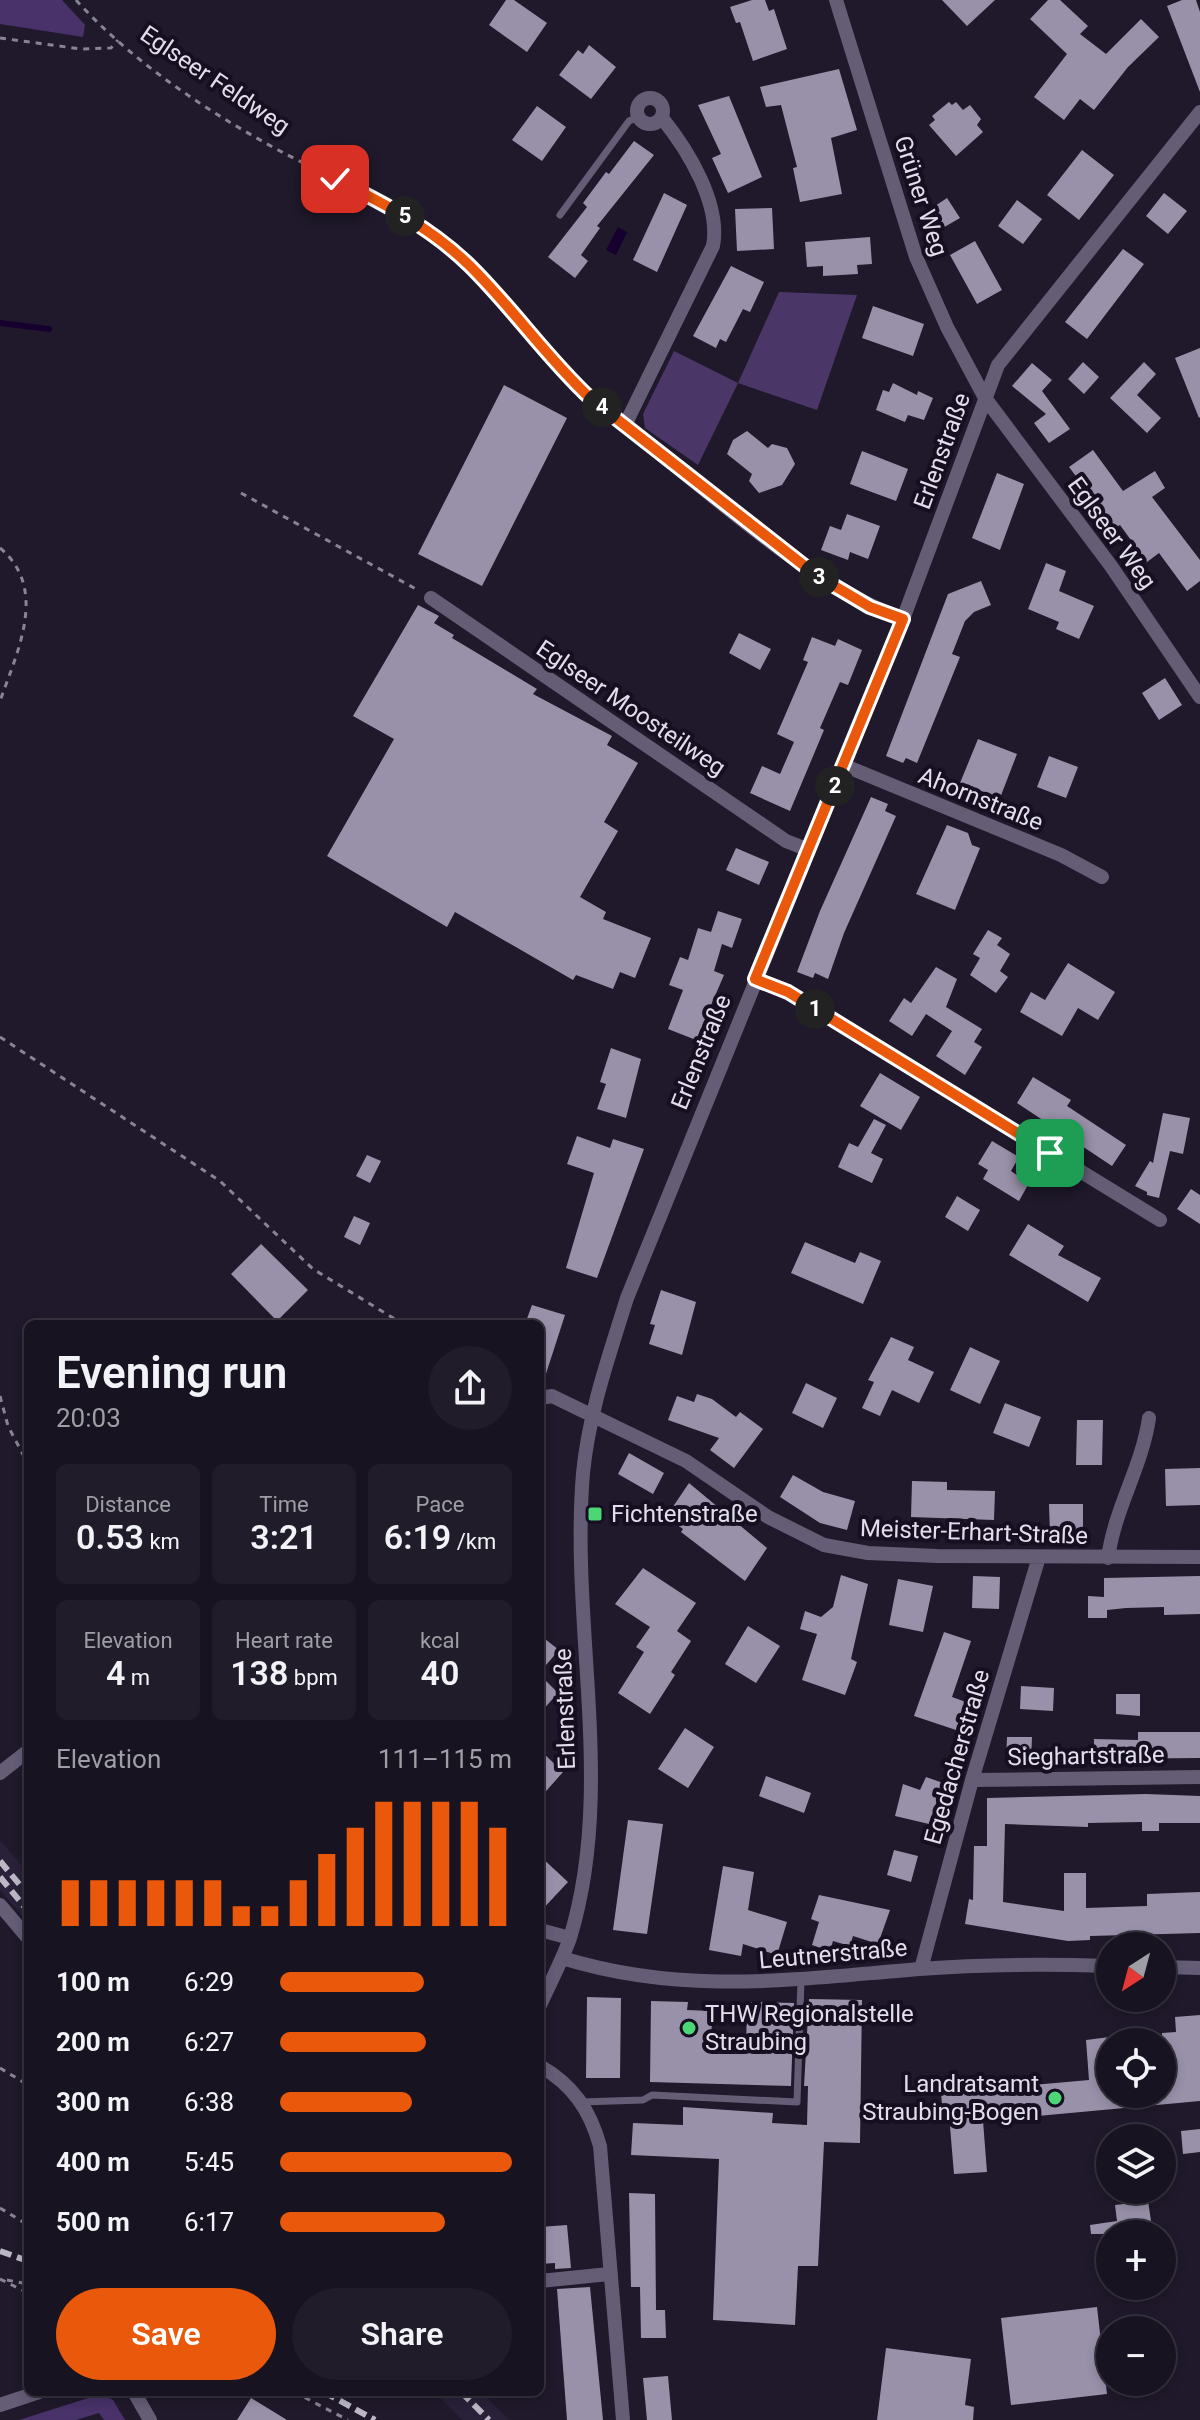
<!DOCTYPE html>
<meta charset="utf-8">
<style>
:root{--surface:#171320;--page:#201c29;--text:#f1f3f6;--muted:#9e9ea5;--line:#36323e;--accent:#ea580c}
body{margin:0;font-family:Roboto,sans-serif;background:var(--page);color:var(--text);height:100vh;display:flex;flex-direction:column;font-size:30px;white-space:nowrap}
*{box-sizing:border-box;margin:0}
p{font-size:26px;color:var(--muted)}
.icon{flex:none;width:44px;height:44px;fill:none;stroke:currentColor;stroke-width:2;stroke-linecap:round;stroke-linejoin:round}
.map{position:relative;flex:1;overflow:hidden}
.sheet{position:absolute;left:24px;top:1320px;width:520px;height:1076px;display:flex;flex-direction:column;background:var(--surface);border-radius:12px;box-shadow:0 4px 12px #0003,0 0 0 2px var(--line)}
.sheet>*{flex:none}
.needle{width:52px;rotate:216deg}
.fabs{position:absolute;left:1096px;top:1932px;display:grid;gap:16px}
.fabs a{display:grid;place-items:center;width:80px;height:80px;border-radius:50%;background:var(--surface);box-shadow:0 4px 12px #0003,0 0 0 2px var(--line);font-size:40px}
.pin{position:absolute;display:grid;place-items:center;width:68px;height:68px;color:#fff;margin:-34px;border-radius:16px;box-shadow:0 4px 12px #0006}
.km{position:absolute;width:40px;height:40px;margin:-20px;border-radius:50%;background:#222;color:#fff;font-size:22px;line-height:40px;text-align:center}
.round{display:grid;place-items:center;flex:none;width:84px;height:84px;border-radius:42px;background:var(--page)}
.overview{display:flex;align-items:center;justify-content:space-between;height:136px;padding:0 32px}
h1{font-size:44px;font-weight:600;line-height:60px}
.figures{display:grid;grid-template-columns:repeat(3,1fr);gap:12px;height:136px;padding:8px 32px}
.figures div{display:grid;align-content:center;border-radius:12px;background:var(--page);text-align:center}
.figures b{font-size:34px;font-weight:600}
.figures small{font-size:22px;font-weight:400}
.figures p{font-size:22px}
.chart{height:224px;padding:16px 32px}
.chart p{display:flex;justify-content:space-between}
.chart svg{width:100%;height:144px;margin-top:8px;stroke:var(--accent);stroke-width:6}
.cta{display:flex;gap:16px;margin-top:auto;padding:16px 32px}
.cta a{flex:1;height:92px;border-radius:48px;background:var(--accent);color:#fff;font-size:32px;font-weight:600;line-height:92px;text-align:center}
.cta a+a{background:var(--page);color:var(--text)}
ul{padding:0 32px;list-style:none;font-size:26px}
li{display:grid;grid-template-columns:128px 96px 1fr;align-items:center;height:60px}
li i{height:20px;border-radius:10px;background:var(--accent)}
.map>svg:first-child{display:block}
.built{fill:#292039}
.green{fill:#4a3768}
.forest{fill:#483269}
.water{fill:#16002f}
.lines{fill:none;stroke-linecap:round;stroke-linejoin:round}
.stream{stroke:#16002f;stroke-width:6}
.building{fill:#9991aa}
.path{stroke:#898493;stroke-width:3;stroke-dasharray:6 6;stroke-linecap:butt}
.lane{stroke:#655c76;stroke-width:7}
.street{stroke:#655c76;stroke-width:14}
.rail{stroke:#bcb7c5;stroke-width:6;stroke-dasharray:12 6;stroke-linecap:butt}
.route-casing{stroke:#fff;stroke-width:16}
.route{stroke:#ea580c;stroke-width:10}
.poi-dot{fill:#4cd676;stroke:#160f21;stroke-width:3}
.labels{text-anchor:middle;stroke-width:8;stroke-linejoin:round;paint-order:stroke}
.street-label{font-size:24px;fill:#e2deeb;stroke:#160f21}
.poi-label{font-size:24px;fill:#e2deeb;stroke:#160f21;text-anchor:start}
</style>
<div class="map">
<svg width="1200" height="2420" viewBox="0 0 1200 2420">
<rect width="100%" height="100%" fill="#1f192b"/>
<!-- built -->
<path class="built" d="M0 1840 28 1873V1923L0 1890Z
M434 2392H482L509 2420H462Z"/>
<!-- green -->
<path class="green" d="M779 292 857 295 817 410 738 383 698 465 645 428 643 414 674 351 738 383Z"/>
<!-- forest -->
<path class="forest" d="M0 0H62L85 25 83 37 0 24Z
M101 2394 113 2400 125 2420H104L99 2413 76 2420H19Z"/>
<!-- water -->
<path class="water" d="M618 227 627 232 616 255 606 250Z"/>
<g class="lines">
<!-- stream -->
<path class="stream" d="M0 323 49 329"/>
</g>
<!-- building -->
<path class="building" d="M506 0H514L547 23 527 52 489 25Z
M752 0H765L769 11 774 9 787 49 753 61 740 22 736 23 730 7Z
M942 0H995L967 26Z
M1048 0H1060L1088 26 1080 34 1106 54 1141 19 1159 37 1128 67 1094 110 1080 99 1064 120 1034 97 1067 54 1030 19Z
M1182 0H1196L1200 12V92L1167 6Z
M589 45 616 67 591 99 559 75 578 50 583 54Z
M839 69 857 130 831 138 842 194 800 202 793 168 797 167 781 105 766 107 760 87Z
M729 96 762 177 728 193 712 158 721 154 698 105Z
M949 102 952 105 956 102 963 110 970 105 981 119 977 125 983 132 956 156 929 125 935 120 932 116Z
M537 106 566 127 542 161 512 140Z
M634 141 654 155 597 226 600 228 581 255 588 261 575 278 548 257 587 207 583 203 606 172 609 174Z
M1082 150 1114 175 1079 220 1047 195Z
M664 193 687 205 657 272 633 260Z
M1164 193 1187 211 1168 234 1146 216Z
M947 198 960 218 941 229 929 210Z
M1017 200 1042 219 1023 244 998 226Z
M772 208 774 249 737 251 735 209Z
M870 237 872 264 857 265 858 274 823 276V266L807 267 805 242Z
M975 241 1002 290 977 304 950 255Z
M1123 249 1144 264 1087 339 1065 322Z
M731 266 764 282 750 312 743 309 726 342 720 339 716 348 693 336Z
M873 306 924 324 913 356 862 338Z
M1200 348V417L1199 418 1175 358Z
M1083 362 1099 377 1084 394 1068 379Z
M1144 362 1156 374 1137 395 1161 418 1147 433 1110 398Z
M1032 363 1052 380 1042 391 1070 429 1049 443 1034 423 1046 414 1012 386Z
M893 383 917 395 918 391 933 398 924 420 908 415 905 422 876 410 883 390 889 392Z
M504 385 567 418 482 586 418 554Z
M747 431 768 448 772 444 787 448 795 464 782 485 759 493 749 481 752 474 727 454 733 440Z
M1093 450 1123 491 1155 471 1165 488 1152 497 1200 560V581L1187 591 1159 553 1147 562 1120 525 1115 528 1069 467Z
M862 451 908 469 896 501 850 484Z
M997 473 1024 484 1000 550 972 538Z
M847 514 880 526 868 559 850 552 848 560 821 550 830 526 841 530Z
M1046 563 1066 571 1059 591 1094 606 1079 639 1056 629 1059 622 1028 609Z
M981 581 991 605 974 612 965 621 952 654 960 657 917 763 906 758 903 763 886 756 948 594Z
M418 605 439 616 434 623 454 635 452 638 537 689 533 694 612 736 607 745 638 763 604 822 618 831 580 897 606 912 603 919 651 938 635 978 620 972 613 989 576 975 573 980 455 912 447 927 327 856 394 739 353 716Z
M739 633 771 649 760 670 729 653Z
M812 637 835 646 838 639 862 650 848 685 840 682 820 728 824 730 790 811 750 793 762 766 780 774 794 742 777 734 808 662 803 660Z
M1165 678 1182 705 1159 720 1142 693Z
M978 739 1017 754 1000 798 960 783Z
M1049 756 1078 767 1066 798 1037 787Z
M871 797 888 804 885 811 896 816 844 933 828 979 815 973 813 978 797 972 820 911Z
M947 825 968 833 972 845 980 848 955 910 916 894Z
M736 848 769 862 759 885 726 870Z
M718 911 742 919 732 948 722 944 714 971 724 975 696 1040 668 1029 683 990 669 985 680 957 688 960 698 928 711 932Z
M988 930 1002 938 997 945 1010 954 1000 971 1008 977 996 993 970 975 980 958 973 954Z
M1068 963 1115 992 1098 1020 1078 1008 1062 1036 1020 1012 1031 992 1045 1000Z
M936 967 957 979 946 1007 982 1029 974 1042 982 1047 965 1075 936 1056 952 1031 926 1014 912 1036 889 1021 904 998 911 1003Z
M611 1048 641 1059 626 1118 597 1109 606 1084 600 1082Z
M880 1073 920 1097 901 1130 860 1106Z
M1033 1077 1071 1100 1067 1106 1126 1145 1112 1166 1017 1103Z
M1163 1113 1190 1118 1183 1154 1170 1151 1159 1198 1147 1195V1192L1135 1186 1150 1161 1153 1163Z
M874 1119 886 1125 871 1153 883 1159 872 1183 838 1167 849 1143 858 1147Z
M577 1136 610 1148 613 1139 644 1149 597 1278 566 1268 594 1173 567 1164Z
M992 1141 1019 1157 1011 1171 1029 1183 1019 1201 983 1179 988 1170 978 1164Z
M367 1155 381 1161 370 1183 356 1176Z
M1191 1189 1200 1195V1224L1177 1209Z
M957 1196 980 1210 968 1231 945 1217Z
M354 1216 370 1223 360 1245 344 1237Z
M1028 1224 1064 1246 1058 1255 1101 1278 1088 1302 1009 1255Z
M805 1242 855 1263 860 1252 881 1261 863 1304 791 1273Z
M261 1244 308 1290 277 1321 231 1274Z
M661 1290 696 1302 682 1355 649 1344 655 1325 650 1324Z
M532 1305 565 1315 543 1383H540V1324H525Z
M891 1337 914 1347 908 1360 934 1372 919 1403 892 1390 880 1416 862 1408 874 1382 868 1380Z
M970 1347 1000 1361 980 1404 950 1390Z
M806 1383 837 1398 823 1428 792 1413Z
M697 1394 712 1399 736 1417 740 1412 763 1429 734 1468 710 1450 719 1438 668 1420 677 1396 694 1402Z
M1005 1403 1041 1417 1029 1447 993 1433Z
M1077 1420H1103L1102 1465H1076Z
M629 1453 664 1473 653 1494 618 1474Z
M1200 1468V1505L1166 1506 1165 1469Z
M793 1475 823 1492 855 1501 847 1530 820 1523 780 1497Z
M912 1481 947 1482V1490L995 1491 994 1520 911 1517Z
M689 1483 767 1548 745 1581 681 1532 683 1529 666 1517Z
M1049 1504H1083V1534H1050Z
M643 1568 696 1603 677 1631 691 1641 671 1672 675 1675 650 1714 618 1693 644 1652 636 1647 650 1627 615 1604Z
M841 1575 868 1584 851 1659 857 1662 845 1695 802 1680 817 1634 800 1629 805 1611 821 1617 833 1607Z
M973 1576 1000 1577 999 1609 972 1608Z
M1200 1576V1614L1164 1615V1607L1126 1608 1107 1610V1618H1088V1596L1104 1597V1578Z
M898 1579 933 1586 923 1632 889 1625Z
M748 1626 780 1646 756 1683 725 1664Z
M944 1632 971 1641 952 1697 966 1702 956 1730 914 1716Z
M540 1635 559 1650 540 1672Z
M540 1675 558 1693 540 1713Z
M1021 1686 1054 1688 1053 1711 1020 1709Z
M1116 1694H1140V1716L1116 1714Z
M685 1728 714 1747 688 1788 658 1769Z
M1138 1732H1200V1758L1094 1759V1739L1138 1740Z
M1007 1737H1032L1031 1761 1006 1760Z
M540 1750 563 1772 540 1798Z
M766 1776 811 1793 804 1813 759 1796Z
M926 1777 943 1783 929 1824 895 1816 903 1784 920 1790Z
M1146 1794 1200 1796V1823H1159V1831H1142V1822L1088 1823V1827L1005 1824 1003 1902 1064 1911V1873H1086V1908L1147 1906V1894L1200 1892V1933L1090 1936V1940L1068 1941 965 1924 969 1899 973 1900 974 1846H987V1798Z
M628 1820 663 1824 647 1934 613 1930Z
M894 1850 918 1856 911 1882 887 1875Z
M540 1856 568 1882 540 1912Z
M723 1866 754 1872 748 1910 787 1922 777 1955 743 1944 741 1956 709 1950Z
M819 1895 890 1910 878 1944 853 1936 850 1946 833 1941 830 1951 812 1945 819 1922 811 1919Z
M587 1997 621 1998 620 2078H586Z
M809 1999 862 2000 860 2143 824 2142 818 2266H798L795 2325 713 2320 719 2159 631 2155 633 2123 683 2125V2107L773 2113 772 2123 807 2125 808 2086H804Z
M651 2001 688 2002 687 2010 712 2011 711 2054H746L747 2002 794 2003 791 2086 650 2082Z
M1200 2015V2101L983 2121 987 2172 954 2174 949 2115 943 2116 941 2093 1089 2080 1086 2040 1110 2037V2094H1162V2033L1176 2032 1175 2017Z
M1200 2129V2152L1183 2154 1181 2131Z
M629 2193 655 2194 656 2310H665L666 2338H641L640 2287H631Z
M1148 2201 1153 2234H1091L1090 2225 1117 2221 1115 2205Z
M567 2225 571 2268 555 2269V2263L540 2264V2227Z
M590 2287 603 2420H567L557 2289Z
M1097 2307 1107 2394 1011 2405 1001 2318Z
M886 2348 971 2359 965 2405 974 2407 973 2420H877Z
M668 2376 672 2420H647L643 2378Z
M251 2398 287 2420H237Z"/>
<g class="lines">
<!-- path -->
<path class="path" d="M76 0C131 61 208 112 280 151 329 177 382 199 429 231 500 281 543 362 612 415
M0 38 81 49 111 48 118 40
M241 493 416 589
M0 548C49 589 17 652 0 701
M0 1037 220 1181 313 1269 403 1324
M0 1396 8 1426 28 1464
M0 2068 28 2085
M0 2208 28 2225
M0 2279 28 2293
M7 2280 28 2284
M294 2392 348 2420"/>
<!-- lane -->
<path class="lane" d="M560 215 629 121 638 117
M581 2102 643 2100 652 2095 797 2102 801 1980"/>
<!-- street -->
<path class="street" d="M836 0 916 257 947 327 985 398 1111 566 1200 697
M637 111a13 13 0 1 1 26 0a13 13 0 1 1-26 0Z
M662 118C688 150 721 204 713 246L625 425C708 490 805 583 903 619
M431 598 786 841 809 850
M843 765 1061 855 1102 877
M755 979 788 992 1160 1220
M540 1398 552 1396 686 1461 768 1517 824 1545 868 1553 937 1556 1200 1557
M1108 1558C1115 1507 1142 1467 1149 1418
M0 1773 28 1751
M972 1780 1200 1777
M0 1905 28 1938
M540 1930 570 1938
M562 1958C686 1996 795 1979 920 1969 984 1964 1046 1964 1110 1966
M1162 1967 1200 1968
M921 1969 972 1780 1039 1557
M540 2005C550 1983 562 1961 570 1938 616 1788 570 1627 583 1473 589 1412 609 1356 627 1298L903 619 998 365 1200 112
M540 2066C573 2085 590 2110 600 2146L623 2420
M540 2281 609 2274
M134 2392 150 2420
M0 2405 39 2392"/>
<!-- rail -->
<path class="rail" d="M0 1861 20 1885
M0 1877 28 1911
M0 2251 28 2261
M324 2392 375 2420
M461 2392 489 2420"/>
</g>
<g class="lines">
<!-- route casing -->
<g class="route-casing">
<path id="route" d="M335 179C383 203 430 227 469 265 512 307 546 357 590 398L816 575 870 607 903 619 755 979 788 992 1050 1153"/>
</g>
<!-- route -->
<use href="#route" class="route"/>
</g>
<!-- markers -->
<g class="poi-dot">
<rect x="587" y="1506" width="16" height="16" rx="4"/>
<circle cx="689" cy="2028" r="8"/>
<circle cx="1055" cy="2098" r="8"/>
</g>
<g class="labels">
<!-- street labels -->
<g class="street-label">
<text transform="translate(215 80) rotate(34)" y="8">Eglseer Feldweg</text>
<text transform="translate(921 196) rotate(72)" y="8">Grüner Weg</text>
<text transform="translate(942 451) rotate(-70)" y="8">Erlenstraße</text>
<text transform="translate(1112 533) rotate(54)" y="8">Eglseer Weg</text>
<text transform="translate(631 708) rotate(34)" y="8">Eglseer Moosteilweg</text>
<text transform="translate(981 799) rotate(22)" y="8">Ahornstraße</text>
<text transform="translate(701 1052) rotate(-68)" y="8">Erlenstraße</text>
<text transform="translate(974 1532) rotate(2)" y="8">Meister-Erhart-Straße</text>
<text transform="translate(565 1709) rotate(-92)" y="8">Erlenstraße</text>
<text transform="translate(1086 1756) rotate(-1)" y="8">Sieghartstraße</text>
<text transform="translate(957 1757) rotate(-74)" y="8">Egedacherstraße</text>
<text transform="translate(833 1954) rotate(-5)" y="8">Leutnerstraße</text>
</g>
<!-- poi labels -->
<g class="poi-label">
<text x="611" y="1522">Fichtenstraße</text>
<text x="705" y="2022">THW Regionalstelle<tspan x="705" dy="28">Straubing</tspan></text>
<text x="1039" y="2092" text-anchor="end">Landratsamt<tspan x="1039" dy="28">Straubing-Bogen</tspan></text>
</g>
</g>
</svg>
<div class="fabs">
<a><svg class="needle" viewBox="-14 -14 28 28"><path d="M0-13l5 13h-10z" fill="#e53935"/><path d="M0 13l5-13h-10z" fill="#9e9ea5"/></svg></a>
<a><svg class="icon" aria-label="locate" viewBox="0 0 24 24"><circle cx="12" cy="12" r="6"/><path d="M12 2v4M12 18v4M2 12h4M18 12h4"/></svg></a>
<a><svg class="icon" aria-label="layers" viewBox="0 0 24 24"><path d="M12 4l9 5-9 5-9-5zM3 14l9 5 9-5"/></svg></a>
<a>+</a>
<a>−</a>
</div>
<div class="pin" style="left:1050px;top:1153px;background:#1e9e55"><svg class="icon" aria-label="arrive" viewBox="0 0 24 24"><path d="M6 21V4h12l-3 4 3 4H6"/></svg></div>
<div class="pin" style="left:335px;top:179px;background:#d93025"><svg class="icon" aria-label="check" viewBox="0 0 24 24"><path d="M5 12l5 5 9-10"/></svg></div>
<b class="km" style="left:815px;top:1009px">1</b>
<b class="km" style="left:835px;top:786px">2</b>
<b class="km" style="left:819px;top:577px">3</b>
<b class="km" style="left:602px;top:407px">4</b>
<b class="km" style="left:405px;top:216px">5</b>
<section class="sheet">
<div class="overview"><div><h1>Evening run</h1><p>20:03</p></div><a class="round"><svg class="icon" aria-label="share" viewBox="0 0 24 24"><path d="M12 15V3M7 8l5-5 5 5M5 13v7h14v-7"/></svg></a></div>
<div class="figures">
<div><p>Distance</p><b>0.53<small> km</small></b></div>
<div><p>Time</p><b>3:21</b></div>
<div><p>Pace</p><b>6:19<small> /km</small></b></div>
</div>
<div class="figures">
<div><p>Elevation</p><b>4<small> m</small></b></div>
<div><p>Heart rate</p><b>138<small> bpm</small></b></div>
<div><p>kcal</p><b>40</b></div>
</div>
<div class="chart"><p><span>Elevation</span>111–115 m</p>
<svg viewBox="0 0 160 44" preserveAspectRatio="none"><path d="M5 44V30M15 44V30M25 44V30M35 44V30M45 44V30M55 44V30M65 44V38M75 44V38M85 44V30M95 44V22M105 44V14M115 44V6M125 44V6M135 44V6M145 44V6M155 44V14"/></svg>
</div>
<ul>
<li><b>100 m</b>6:29<i style="width:62%"></i></li>
<li><b>200 m</b>6:27<i style="width:63%"></i></li>
<li><b>300 m</b>6:38<i style="width:57%"></i></li>
<li><b>400 m</b>5:45<i style="width:100%"></i></li>
<li><b>500 m</b>6:17<i style="width:71%"></i></li>
</ul>
<div class="cta"><a>Save</a><a>Share</a></div>
</section>
</div>
